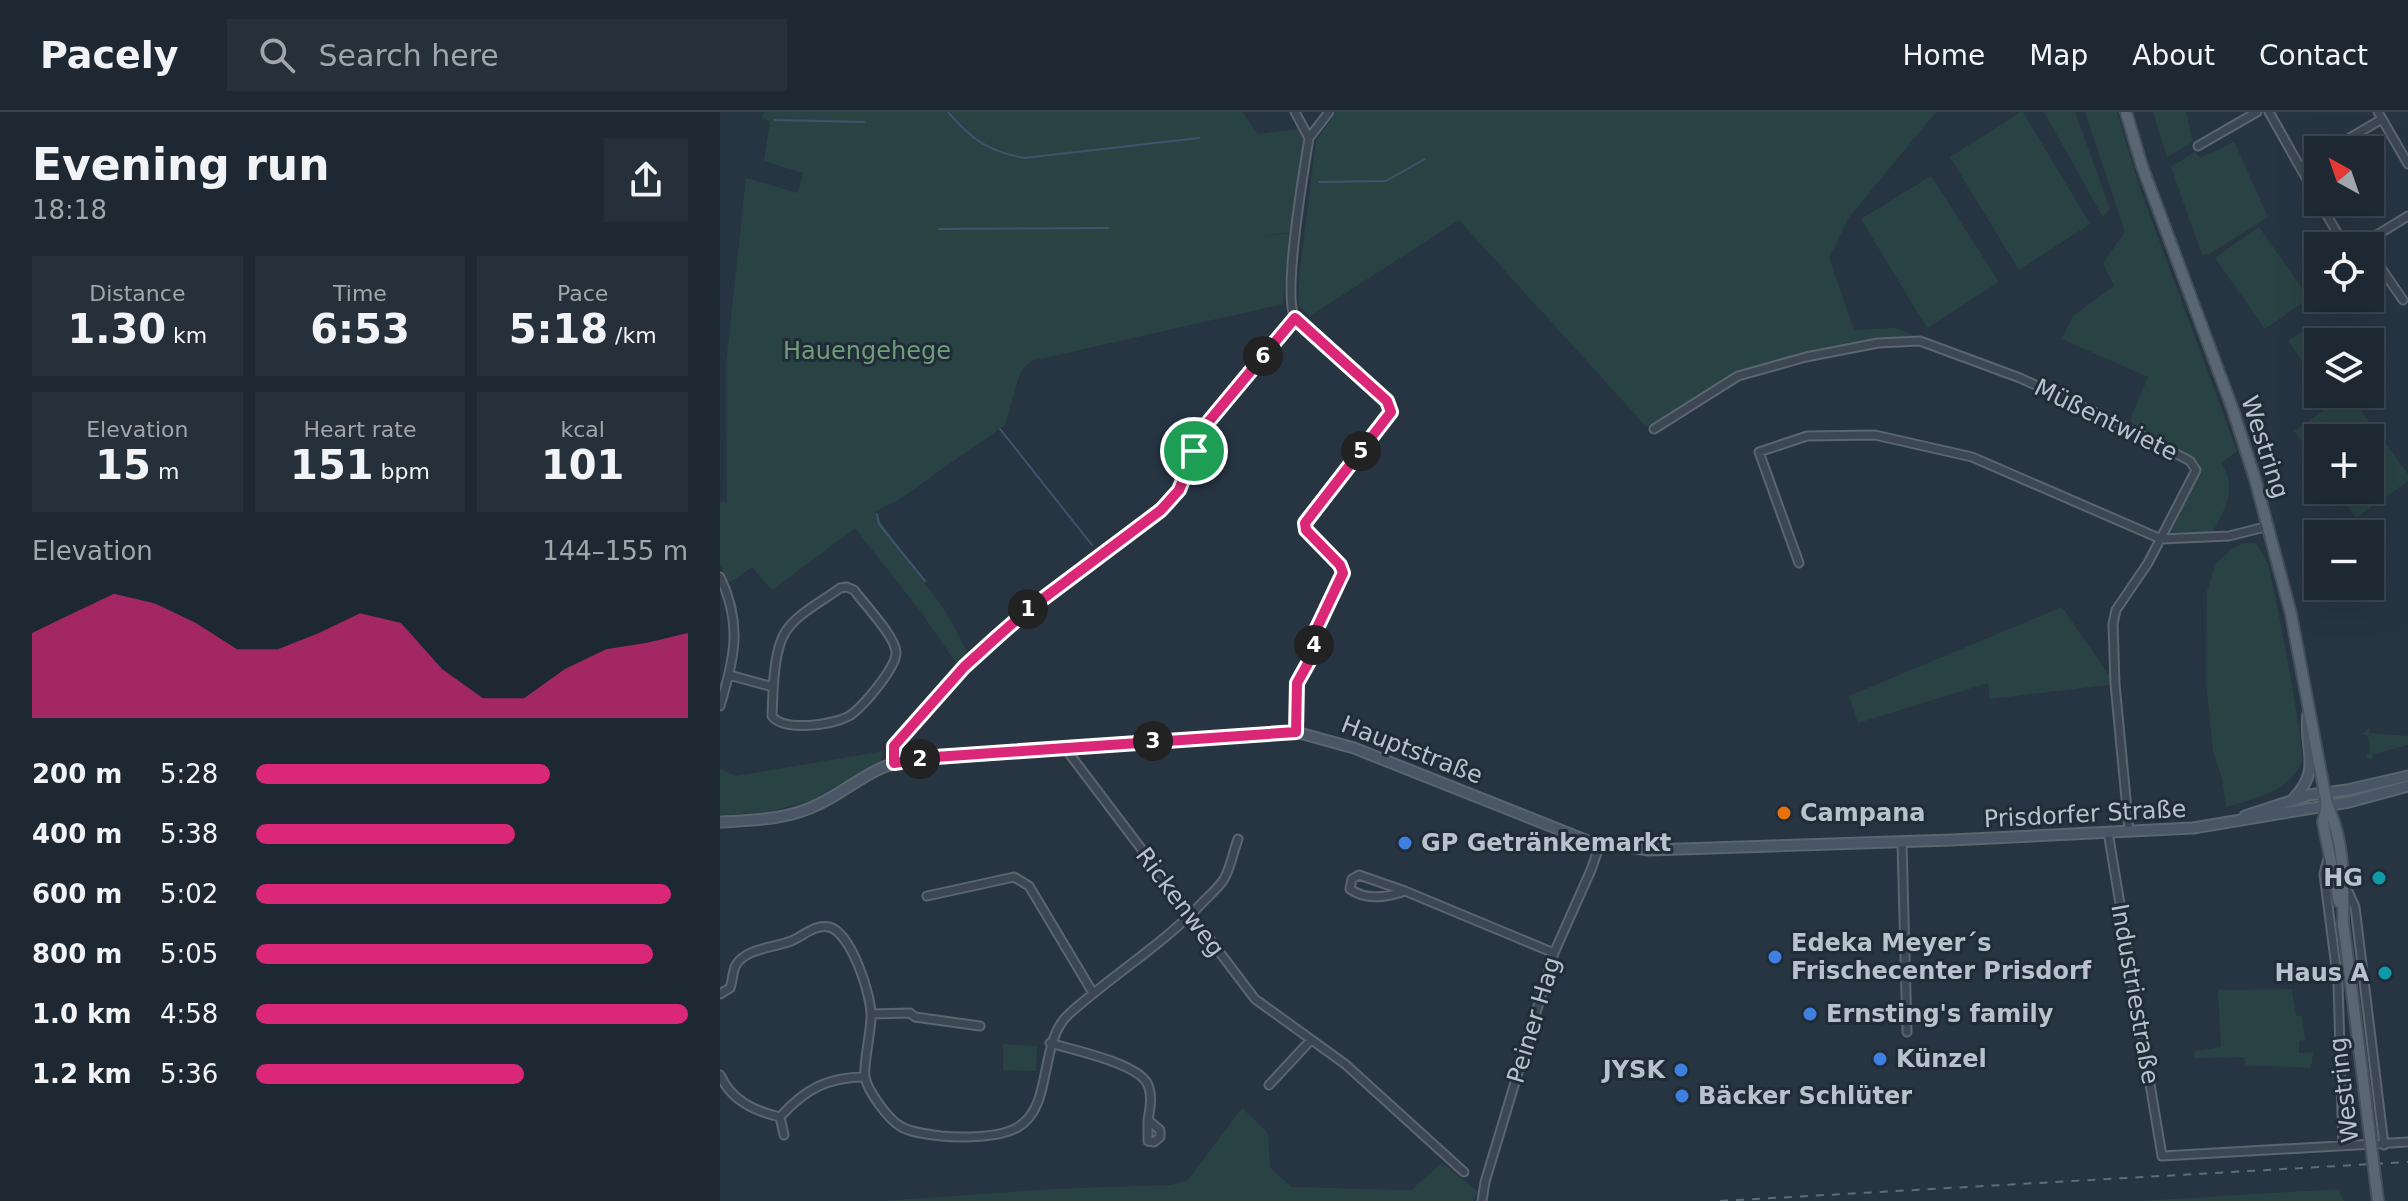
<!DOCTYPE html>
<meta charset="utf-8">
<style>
:root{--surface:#1d2832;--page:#25303a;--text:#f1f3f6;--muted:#a0a6ac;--line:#3b444d;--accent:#db2777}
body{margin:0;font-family:"DejaVu Sans",sans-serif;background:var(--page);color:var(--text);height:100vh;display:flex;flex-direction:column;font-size:30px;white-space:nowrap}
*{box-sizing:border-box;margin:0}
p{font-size:26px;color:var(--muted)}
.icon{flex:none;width:44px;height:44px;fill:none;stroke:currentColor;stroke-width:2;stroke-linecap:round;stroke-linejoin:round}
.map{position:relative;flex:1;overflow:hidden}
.drawer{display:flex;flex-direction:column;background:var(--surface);width:720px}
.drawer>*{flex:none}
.needle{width:52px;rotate:320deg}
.buttons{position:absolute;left:1584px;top:24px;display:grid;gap:16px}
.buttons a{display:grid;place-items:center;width:80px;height:80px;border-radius:0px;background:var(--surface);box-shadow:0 8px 32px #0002,0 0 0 2px var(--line);font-size:40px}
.pin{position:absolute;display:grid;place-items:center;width:68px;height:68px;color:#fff;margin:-34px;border:4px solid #fff;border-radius:50%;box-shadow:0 2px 8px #0007}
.km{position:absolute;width:40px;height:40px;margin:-20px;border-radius:50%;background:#222;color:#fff;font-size:22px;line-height:40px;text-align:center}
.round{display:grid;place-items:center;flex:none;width:84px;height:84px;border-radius:0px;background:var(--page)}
.headline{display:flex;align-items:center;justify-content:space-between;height:136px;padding:0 32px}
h1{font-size:44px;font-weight:700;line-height:60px}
.figures{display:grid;grid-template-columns:repeat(3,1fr);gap:12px;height:136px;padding:8px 32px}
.figures div{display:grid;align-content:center;border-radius:0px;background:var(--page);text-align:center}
.figures b{font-size:40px;font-weight:700}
.figures small{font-size:22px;font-weight:400}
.figures p{font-size:22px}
.chart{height:224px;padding:16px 32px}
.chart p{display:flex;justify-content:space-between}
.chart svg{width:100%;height:144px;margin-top:8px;fill:var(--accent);opacity:.7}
ul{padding:0 32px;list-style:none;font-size:26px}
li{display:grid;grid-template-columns:128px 96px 1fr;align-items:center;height:60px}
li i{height:20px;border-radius:10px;background:var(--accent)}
header{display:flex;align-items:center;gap:48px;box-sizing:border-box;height:112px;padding:0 40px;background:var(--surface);border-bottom:2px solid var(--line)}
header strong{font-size:38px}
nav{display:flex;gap:44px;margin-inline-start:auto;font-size:28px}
.search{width:560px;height:72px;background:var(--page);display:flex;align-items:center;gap:20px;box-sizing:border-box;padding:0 28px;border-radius:0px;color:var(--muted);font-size:30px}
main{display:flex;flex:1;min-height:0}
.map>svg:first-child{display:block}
.green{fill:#294344}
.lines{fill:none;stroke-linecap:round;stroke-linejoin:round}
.stream{stroke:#3e546c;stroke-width:2}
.minor-casing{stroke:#5a6570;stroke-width:11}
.secondary-casing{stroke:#5a6570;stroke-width:13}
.primary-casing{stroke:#45505c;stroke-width:14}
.minor{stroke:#3c4753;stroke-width:7}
.secondary{stroke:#4a5666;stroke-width:9}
.primary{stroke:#5a6673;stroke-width:10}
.rail{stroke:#5e6b7a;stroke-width:2;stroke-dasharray:8 8;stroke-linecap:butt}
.primary-bridge-casing{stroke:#45505c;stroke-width:14;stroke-linecap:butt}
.primary-bridge{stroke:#5a6673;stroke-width:10}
.route-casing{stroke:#fff;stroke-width:16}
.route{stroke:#db2777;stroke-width:10}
.food-dot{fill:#e8710a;stroke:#202c38;stroke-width:3}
.shop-dot{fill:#3f7fe0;stroke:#202c38;stroke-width:3}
.culture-dot{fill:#0f9aa8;stroke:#202c38;stroke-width:3}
.labels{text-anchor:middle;stroke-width:6;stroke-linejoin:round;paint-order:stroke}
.park-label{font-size:24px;fill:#709d77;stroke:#202c38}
.street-label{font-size:24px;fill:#b9c2cc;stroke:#202c38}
.poi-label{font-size:24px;font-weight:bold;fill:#b9c2cc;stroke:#202c38;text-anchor:start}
</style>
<header>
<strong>Pacely</strong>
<div class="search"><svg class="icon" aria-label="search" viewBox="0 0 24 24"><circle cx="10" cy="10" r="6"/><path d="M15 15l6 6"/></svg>Search here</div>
<nav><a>Home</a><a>Map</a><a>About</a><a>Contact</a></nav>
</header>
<main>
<section class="drawer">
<div class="headline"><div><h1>Evening run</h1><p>18:18</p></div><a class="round"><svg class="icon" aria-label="share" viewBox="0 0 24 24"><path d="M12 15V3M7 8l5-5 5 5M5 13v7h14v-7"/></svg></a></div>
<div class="figures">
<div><p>Distance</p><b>1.30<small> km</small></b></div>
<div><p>Time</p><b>6:53</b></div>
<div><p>Pace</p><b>5:18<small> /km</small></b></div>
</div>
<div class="figures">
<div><p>Elevation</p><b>15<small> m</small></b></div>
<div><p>Heart rate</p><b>151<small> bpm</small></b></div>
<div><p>kcal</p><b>101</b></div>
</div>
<div class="chart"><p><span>Elevation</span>144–155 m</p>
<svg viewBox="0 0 160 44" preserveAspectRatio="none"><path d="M0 44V18L10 12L20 6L30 9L40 15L50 23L60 23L70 18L80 12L90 15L100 29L110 38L120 38L130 29L140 23L150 21L160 18V44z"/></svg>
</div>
<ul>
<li><b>200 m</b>5:28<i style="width:68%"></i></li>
<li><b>400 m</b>5:38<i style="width:60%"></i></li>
<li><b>600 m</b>5:02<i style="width:96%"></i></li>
<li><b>800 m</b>5:05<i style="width:92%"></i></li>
<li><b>1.0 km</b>4:58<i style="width:100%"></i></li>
<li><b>1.2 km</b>5:36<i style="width:62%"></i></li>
</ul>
</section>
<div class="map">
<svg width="1688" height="1089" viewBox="0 0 1688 1089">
<rect width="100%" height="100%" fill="#273543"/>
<!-- green -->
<path class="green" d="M44 0H522L538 22 579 17 584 27 570 120 533 126 569 121 563 192 311 249 300 261 285 313 178 388 154 400 227 502 249 543 236 551 201 500 135 416 52 478 32 455 9 471 0 453V390H7L6 253 26 66 78 81 83 61 44 49 50 9 42 7Z
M616 0H1216L1129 105 1109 146 1134 218 1176 216 1201 226 1017 261 931 314 924 312 739 108 590 204 579 194V165L596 29Z
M1301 0H1303L1370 112 1299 158 1230 45Z
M1324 0H1355L1390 97 1383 105Z
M1365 0H1397L1419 74 1517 339 1501 351C1519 379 1504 396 1492 422L1449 424 1476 367 1480 351 1411 310V306L1428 265 1342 227 1353 204 1394 174 1383 151 1405 120Z
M1433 0H1466L1473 30 1447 45Z
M1514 30 1548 105 1489 142 1482 143 1451 55 1475 40 1480 46Z
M1211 64 1279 170 1207 216 1141 107Z
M1539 115 1589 186 1545 217 1495 146Z
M1589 215 1600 230 1596 269 1568 229Z
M1626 282H1629L1688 362V369L1636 406 1616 378H1650V326H1598V353L1574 319Z
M1524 431H1536C1540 438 1545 445 1548 452 1554 473 1586 640 1582 650 1569 679 1535 687 1506 695L1502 666 1493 640 1486 568 1487 479 1496 452 1512 437Z
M1342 495 1395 572 1270 587 1268 571 1138 611 1129 584Z
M1649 616V621L1688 624V633L1653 642V647L1648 646 1646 642 1650 641 1648 624 1642 622Z
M163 639 159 650 92 688 49 700 0 703V657L16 664Z
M1572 877 1576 904H1582L1585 928 1579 929V941L1593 940 1591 956 1526 953 1524 945 1473 946 1475 939 1501 935 1498 878Z
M283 932 317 934 316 959 283 958Z
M522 996 548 1021 550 1055 571 1075 691 1078 722 1051 758 1080 753 1089H162L332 1077 451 1073 468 1068Z
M1619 1077 1623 1089H1422Z"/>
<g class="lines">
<!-- stream -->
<path class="stream" d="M228 0C252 28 268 39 304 46L479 26
M55 8 144 10
M599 70 666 69 705 47
M219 117 388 116
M280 317 372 433
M157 402 159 412 205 469"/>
<!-- minor casing -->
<g class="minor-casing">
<path id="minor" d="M575 0 589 26 609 0
M1549 0 1598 87
M1658 0 1688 52
M1478 34 1537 0
M1609 38 1662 7
M1580 55 1598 44
M1599 90 1625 134
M1639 134 1688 104
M1650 140 1683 188
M575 206 667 289 671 300 585 411 586 418 620 453 623 461 596 518 591 546 577 571 576 620
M934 317 1018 264 1086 245 1158 231 1200 229 1300 266 1398 311 1470 349 1476 358 1473 364 1428 451 1396 498 1393 512 1395 572 1409 718
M1079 451 1039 340 1087 324 1155 323 1252 345 1441 427 1509 424 1549 414
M0 465C23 513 14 546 0 594
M127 475 134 478C144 492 175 524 176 540 177 555 142 596 129 604 112 613 64 620 52 604 53 581 53 538 66 519 78 501 103 489 120 476Z
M9 563 53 575
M345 636 535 887 625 952 744 1060
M174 651V634L244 555 277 525 308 498 441 398 459 378 485 314 575 206C562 183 584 58 589 26
M1388 720 1442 1044 1688 1030
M1182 730 1187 920
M1609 743 1604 762 1618 871 1623 1034
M1626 775 1635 795 1664 1033
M685 779C668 785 646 789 630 777L632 767 639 763 685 779 834 841
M207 784 294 765 309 774 373 881
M0 882 10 876C13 869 12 860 16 853 26 836 54 836 71 829 83 824 95 812 109 815 131 820 152 884 151 905 151 920 143 953 145 965 147 978 168 1007 180 1014 191 1021 208 1022 221 1024 240 1026 281 1026 298 1015 334 994 318 930 349 902 392 863 444 832 484 789 490 783 499 775 504 767 511 755 513 740 518 727
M151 902 190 901 195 905 260 914
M330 931C353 938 416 951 427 971 433 982 430 997 428 1008L440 1018V1025L434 1030 428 1029V1008
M0 963C11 988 34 999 60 1005
M549 973 590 929
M64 1023 60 1005C85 977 108 965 145 965
M762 1089 765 1070 834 841 871 758 880 732"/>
</g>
<!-- secondary casing -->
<g class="secondary-casing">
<path id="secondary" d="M1574 686C1603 656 1583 636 1588 602
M1525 704 1589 683 1627 678 1688 664
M0 710C34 708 68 708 99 692 127 679 153 654 184 649L576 620 634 636 868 729 929 738 1231 728 1473 716 1629 690 1688 674"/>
</g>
<!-- primary casing -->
<g class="primary-casing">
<path id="primary" d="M1406 0 1422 54 1513 298 1535 367 1571 502 1607 693C1625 729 1624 775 1623 814
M1607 693 1603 710 1619 790
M1623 810 1641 951
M1656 1073 1658 1089"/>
</g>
<!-- minor -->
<use href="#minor" class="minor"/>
<!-- secondary -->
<use href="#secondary" class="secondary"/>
<!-- primary -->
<use href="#primary" class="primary"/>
<!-- rail -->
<path class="rail" d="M1000 1089 1688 1050"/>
<!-- primary-bridge casing -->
<g class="primary-bridge-casing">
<path id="primary-bridge" d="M1641 951 1656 1073"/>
</g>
<!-- primary-bridge -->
<use href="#primary-bridge" class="primary-bridge"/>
</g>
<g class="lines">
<!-- route casing -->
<g class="route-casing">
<path id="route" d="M575 206 667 289 671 300 585 411 586 418 620 453 623 461 596 518 591 546 577 571 576 620 215 645 174 651V634L244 555 277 525 308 498 441 398 459 378 485 314Z"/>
</g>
<!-- route -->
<use href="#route" class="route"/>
</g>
<!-- markers -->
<circle class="food-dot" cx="1064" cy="701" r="8"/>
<g class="shop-dot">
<circle cx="685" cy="731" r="8"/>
<circle cx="1055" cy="845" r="8"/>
<circle cx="1090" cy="902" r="8"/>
<circle cx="1160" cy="947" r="8"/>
<circle cx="961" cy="958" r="8"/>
<circle cx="962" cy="984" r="8"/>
</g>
<g class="culture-dot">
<circle cx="1659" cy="766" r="8"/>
<circle cx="1665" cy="861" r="8"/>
</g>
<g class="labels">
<!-- park labels -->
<g class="park-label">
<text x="147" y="247">Hauengehege</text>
</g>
<!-- street labels -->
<g class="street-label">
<text transform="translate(1386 308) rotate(26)" y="8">Müßentwiete</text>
<text transform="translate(1545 335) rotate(72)" y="8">Westring</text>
<text transform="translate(692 638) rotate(21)" y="8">Hauptstraße</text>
<text transform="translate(1365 702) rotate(-3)" y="8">Prisdorfer Straße</text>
<text transform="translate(460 790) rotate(53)" y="8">Rickenweg</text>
<text transform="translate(1415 882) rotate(80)" y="8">Industriestraße</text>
<text transform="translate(814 908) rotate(-73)" y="8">Peiner Hag</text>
<text transform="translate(1624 978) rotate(-97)" y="8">Westring</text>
</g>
<!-- poi labels -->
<g class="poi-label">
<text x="1080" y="709">Campana</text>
<text x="701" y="739">GP Getränkemarkt</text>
<text x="1643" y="774" text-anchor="end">HG</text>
<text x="1071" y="839">Edeka Meyer´s<tspan x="1071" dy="28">Frischecenter Prisdorf</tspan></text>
<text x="1649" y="869" text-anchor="end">Haus A</text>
<text x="1106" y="910">Ernsting's family</text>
<text x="1176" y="955">Künzel</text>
<text x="945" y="966" text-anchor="end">JYSK</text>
<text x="978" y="992">Bäcker Schlüter</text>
</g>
</g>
</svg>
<div class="buttons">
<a><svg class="needle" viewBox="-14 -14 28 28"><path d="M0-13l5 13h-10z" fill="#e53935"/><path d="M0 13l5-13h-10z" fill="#a0a6ac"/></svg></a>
<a><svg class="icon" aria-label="locate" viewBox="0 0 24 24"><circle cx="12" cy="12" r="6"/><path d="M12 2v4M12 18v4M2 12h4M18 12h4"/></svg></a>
<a><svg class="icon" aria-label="layers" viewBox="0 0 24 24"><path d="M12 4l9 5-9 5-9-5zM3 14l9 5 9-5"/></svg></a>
<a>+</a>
<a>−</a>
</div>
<div class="pin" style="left:474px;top:339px;background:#1e9e55"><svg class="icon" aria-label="arrive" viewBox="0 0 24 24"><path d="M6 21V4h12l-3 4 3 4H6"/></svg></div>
<b class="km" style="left:308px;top:497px">1</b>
<b class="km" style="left:200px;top:647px">2</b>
<b class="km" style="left:433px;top:629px">3</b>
<b class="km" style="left:594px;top:533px">4</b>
<b class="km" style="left:641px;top:339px">5</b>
<b class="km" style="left:543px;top:244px">6</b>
</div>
</main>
